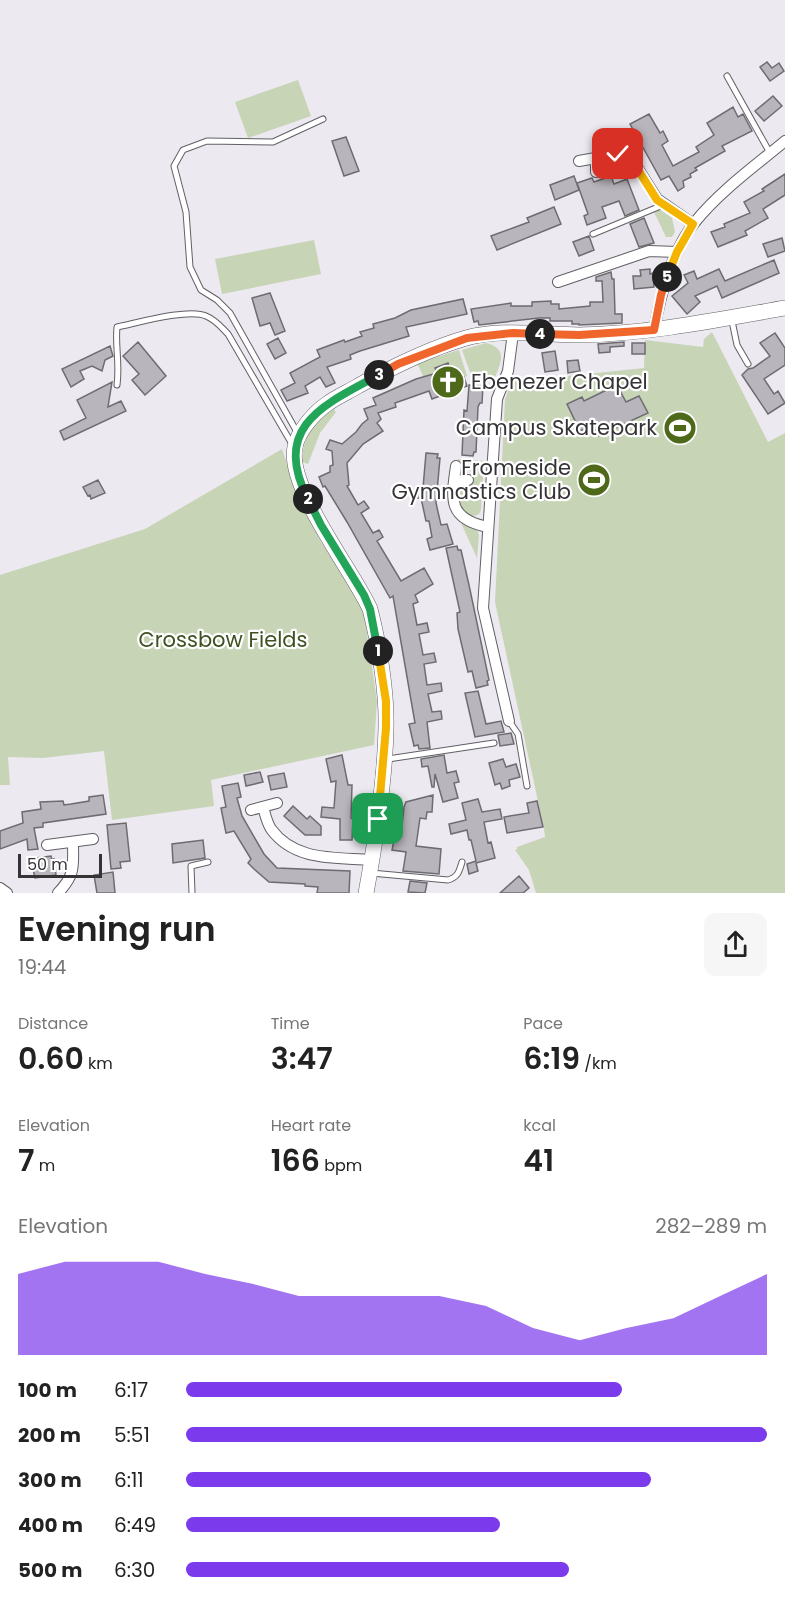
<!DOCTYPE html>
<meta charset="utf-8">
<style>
:root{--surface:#fff;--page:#f6f6f6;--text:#222;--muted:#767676;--accent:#7c3aed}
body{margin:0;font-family:Poppins,sans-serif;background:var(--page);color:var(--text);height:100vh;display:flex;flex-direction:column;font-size:22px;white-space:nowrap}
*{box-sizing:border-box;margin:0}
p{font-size:20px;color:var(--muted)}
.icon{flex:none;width:33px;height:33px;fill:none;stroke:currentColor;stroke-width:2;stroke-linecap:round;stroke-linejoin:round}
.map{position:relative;height:893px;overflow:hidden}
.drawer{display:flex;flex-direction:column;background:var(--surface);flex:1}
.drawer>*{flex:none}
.scale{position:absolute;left:18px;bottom:15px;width:84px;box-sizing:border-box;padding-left:6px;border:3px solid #353336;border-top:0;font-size:16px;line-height:21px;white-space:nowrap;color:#353336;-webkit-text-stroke:4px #fff;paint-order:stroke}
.pin{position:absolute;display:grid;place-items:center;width:51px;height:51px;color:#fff;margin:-26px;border-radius:12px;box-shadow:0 3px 9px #0006}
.km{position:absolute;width:30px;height:30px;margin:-15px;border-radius:50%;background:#222;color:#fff;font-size:16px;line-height:30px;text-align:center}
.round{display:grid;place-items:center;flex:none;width:63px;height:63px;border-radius:12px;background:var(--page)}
.summary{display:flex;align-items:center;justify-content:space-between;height:102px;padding:0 18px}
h1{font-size:33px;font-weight:600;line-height:45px}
.metrics{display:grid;grid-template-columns:repeat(3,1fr);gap:9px;height:102px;padding:6px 18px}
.metrics div{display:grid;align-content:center}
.metrics b{font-size:30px;font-weight:600}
.metrics small{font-size:16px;font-weight:400}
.metrics p{font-size:16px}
.chart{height:168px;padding:12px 18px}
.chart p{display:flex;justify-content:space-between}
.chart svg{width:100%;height:108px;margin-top:6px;fill:var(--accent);opacity:.7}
ul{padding:0 18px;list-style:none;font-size:20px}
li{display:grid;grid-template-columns:96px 72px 1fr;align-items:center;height:45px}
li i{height:15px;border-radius:8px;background:var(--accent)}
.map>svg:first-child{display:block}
.green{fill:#c7d4b6}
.building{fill:#b9b5bc;stroke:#6e6b71;stroke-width:1.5}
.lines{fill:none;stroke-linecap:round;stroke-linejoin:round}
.lane-casing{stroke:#625f65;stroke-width:7}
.street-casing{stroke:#625f65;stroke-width:12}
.secondary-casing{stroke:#625f65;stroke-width:16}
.lane{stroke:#fff;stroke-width:5}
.street{stroke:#fff;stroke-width:10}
.secondary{stroke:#fff;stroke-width:15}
.split-1-casing{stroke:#fff;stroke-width:12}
.split-2-casing{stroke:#fff;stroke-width:12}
.split-3-casing{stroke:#fff;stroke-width:12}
.split-4-casing{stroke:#fff;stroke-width:12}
.split-5-casing{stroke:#fff;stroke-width:12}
.split-6-casing{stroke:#fff;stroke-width:12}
.split-1{stroke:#f5b400;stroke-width:8}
.split-2{stroke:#22a559;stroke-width:8}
.split-3{stroke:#22a559;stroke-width:8}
.split-4{stroke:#f0652b;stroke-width:8}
.split-5{stroke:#f0652b;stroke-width:8}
.split-6{stroke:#f5b400;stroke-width:8}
.labels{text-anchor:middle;stroke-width:4.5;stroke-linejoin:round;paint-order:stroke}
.poi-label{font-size:21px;fill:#353336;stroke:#fff;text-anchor:end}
.park-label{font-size:21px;fill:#3f5021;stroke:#fff}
</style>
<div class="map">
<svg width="785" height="893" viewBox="0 0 785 893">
<rect width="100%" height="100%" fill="#ece9f0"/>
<!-- green -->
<path class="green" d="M298 80 311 116 248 138 235 102Z
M658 208 672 218 675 232 672 237H666L654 212Z
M314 240 321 274 222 294 215 259Z
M712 332 768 442 785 433V893H536L529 870 515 850 517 849V847L545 837 544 829 495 602 505 400 511 382 644 368 645 340 703 347 704 339Z
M486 343C507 348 502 361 495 377L471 375 462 350Z
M459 350 467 376 454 381 448 363 435 368 441 385 429 389 417 363Z
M333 408 336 412 320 433 308 464 302 462C303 435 313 423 333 408Z
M282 449 298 497 321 542 356 595 364 613 377 701 374 745 211 780 214 806 112 820 104 751 43 758 8 757 10 785H0V575L145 529Z
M458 459 484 461 481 510 479 514C462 524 446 491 472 482V472L460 464Z
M461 523 477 530 479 535 477 558Z"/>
<!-- building -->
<path class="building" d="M767 62 772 68 779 63 784 71 770 81 760 67Z
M773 96 782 106 764 121 755 111Z
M733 107 738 117 743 114 752 131 722 146 725 151 695 168 697 170 690 174 691 177 683 181 684 187 678 191 669 176 661 180 630 124 649 114 660 133 663 131 668 141 662 145 673 166 699 152 696 147 714 135 707 123Z
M346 137 359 171 344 176 332 141Z
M785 174V195L763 209 768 218 745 231 747 235 718 247 711 232 725 227 724 224 750 213 744 202 764 191 762 189Z
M574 176 579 190 555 200 550 185Z
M611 176 614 184 627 179 639 210 625 216 619 201 602 207 606 218 587 225 584 216 588 214 577 183 592 178 594 182Z
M554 207 561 224 497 250 491 236 529 222 527 218Z
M644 218 654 243 639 247 630 224Z
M589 236 594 250 579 256 573 242Z
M782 238 785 251 768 257 763 244Z
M774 260 779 273 722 298 717 286 695 296 700 302 687 314 672 296 688 283 684 275 694 271 697 279 719 269 725 281Z
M650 269V274L653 273 654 287 634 289 633 276H641L640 270Z
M611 272 612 279H614L615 314H622V323L579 325V324H572V321H550V318H539L479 325 478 321 474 322 471 309 511 303V306H532V302L551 301V304H559V309L590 306V302H603L602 281H596V277Z
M270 293 285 331 275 335 270 323 260 326 252 298Z
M463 299 467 314 406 327 409 336 360 351 350 355 351 359 327 367 335 383 326 387 320 377 305 386 308 393 287 401 281 390 295 383 290 373 320 357 317 350 344 340 345 342 362 336 360 332 374 328 373 324 395 318 411 310Z
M775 333 785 348V365L764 379 774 394 778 391 785 403 768 414 742 375 748 369 753 368 770 356 760 343Z
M278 338 286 353 275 359 267 344Z
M138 342 166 376 145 395 132 380 139 374 123 356Z
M624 342V346L610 347V352L599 353 598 344Z
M632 343H645V354H632Z
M110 346 113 356 105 360 102 371 92 366 80 371 84 379 71 387 62 369Z
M555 351 558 370 545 372 542 353Z
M578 360 580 371 568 373 567 361Z
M448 363 454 381 464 377 467 386 432 399 429 391 395 403 396 407 378 413 381 419 377 423 383 431 363 444 347 463 349 485 347 486 358 505 364 501 369 508 361 513 373 533 379 530 383 537 377 541 401 581 424 568 433 584 415 595 418 602 413 604 417 625 427 623 429 632 419 634 423 655 434 653 436 662 424 664 427 685 441 683 442 691 428 694 432 712 441 711 442 719 427 722 430 748 419 749 418 745 414 746 409 724 415 723 393 596 390 598 347 522 325 486 323 487 319 477 330 472V466L333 465 332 451 326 449 330 440 342 444 356 432 362 424 368 419 364 409 376 405 373 398 416 379 437 373 435 368Z
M112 382 108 407 121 401 126 411 64 440 60 431 86 418 77 400Z
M469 385 483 386 482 403H480L478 407 476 452H474L473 456 462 455 464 410 467 411Z
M617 385 626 402 639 396 648 413 598 436 593 425 580 431 567 404 582 397 584 401Z
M426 453 438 454 437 458H440L436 503 441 525 447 524 453 544 430 550 427 539 432 537 429 521H426L421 498H415L416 487 423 488Z
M98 480 105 493 91 499 90 495 88 496 83 487Z
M457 546 458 550H461L469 585 489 680 487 681 488 685 476 688 472 671 468 672 458 629 457 613 460 612 446 548Z
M478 691 486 724 501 721 504 732 475 737 465 693Z
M511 733 514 744 500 746 498 735Z
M342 755 348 785H352L351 818 353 819 352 840H340V819L321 817 322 807 334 808 336 781 331 782 326 759Z
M444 755 447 773 456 771 459 782 454 783 458 798 443 802 435 774 434 787H432L428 766 422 767 421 759Z
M503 759 506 767 516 764 520 777 509 780 510 786 502 789 500 783 495 785 489 763Z
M260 772 263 782 246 786 244 775Z
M284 773 287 787 271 790 268 776Z
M238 783 241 797 237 798 242 816 264 854 277 868 350 871 349 893H317L318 887 305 886V884L269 882 254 869 248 863 251 859 234 831 226 833 221 808 226 807 222 786Z
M103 795 106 814 43 823V827L34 828 38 849 28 850 27 839 0 849V831L23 823 22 812 41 809 40 802 63 801 64 805 71 804 89 801V797Z
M433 795 432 812H427L426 819 420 818 416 846 441 849 439 874 403 871 406 852 392 850 395 835 401 836 404 807 406 802Z
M478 799 482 812 500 809 502 819 484 822 488 843 491 842 495 858 476 863 478 871 469 874 467 864 476 861 471 840H469L467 830 451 834 449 824 466 820 462 803Z
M537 801 543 827 507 833 504 817 529 813 527 803Z
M293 806 307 819 310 816 321 826V835H305L284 816Z
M126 823 130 861 120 862 121 868 111 869 107 825Z
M203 840 205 858 173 863 172 844Z
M51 856 52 860 54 859 56 875 35 878 33 869 37 868 36 858Z
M113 872 115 893H97L94 875Z
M519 876 529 888 523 893H500Z
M410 881 427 883 425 893 408 892Z"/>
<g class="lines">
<!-- lane casing -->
<g class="lane-casing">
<path id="lane" d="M727 76 770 153
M593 234 663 205
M732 321 737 345 748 364
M117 385C120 364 115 346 117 327 137 323 189 308 206 316 216 320 221 327 228 334L292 444
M297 432 230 313 217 300 201 290 190 267 186 212 174 166 183 150 207 141 273 142 323 119
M509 721 518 734 527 786
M388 759 494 743
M371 873 448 880C458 877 459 872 462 862
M192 893 191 866 208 862"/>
</g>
<!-- street casing -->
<g class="street-casing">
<path id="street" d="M579 161 618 154 635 164 657 199 693 224
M596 172V158
M558 282 649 251 677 252
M654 330C661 293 671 253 695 222 720 191 755 166 785 141
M456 466C451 500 448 519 488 527
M454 481 468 480
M509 721 483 608 497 399 508 371 513 333
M263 807C265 814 267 823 271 829 295 862 336 857 372 860
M251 810 277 803
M47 845 93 839
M0 888 7 893
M58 893C76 874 73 866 73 842"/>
</g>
<!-- secondary casing -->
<g class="secondary-casing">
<path id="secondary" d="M366 893C376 839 385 783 386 728 387 692 379 644 370 609 353 571 286 486 295 447 298 431 314 413 327 404 336 397 348 392 358 386 392 367 428 349 466 338 500 328 543 335 579 335 648 334 717 320 785 308"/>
</g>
<!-- lane -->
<use href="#lane" class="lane"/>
<!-- street -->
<use href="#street" class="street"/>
<!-- secondary -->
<use href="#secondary" class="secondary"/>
</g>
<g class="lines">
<!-- split-1 casing -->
<g class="split-1-casing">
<path id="split-1" d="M378 819 386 728V701L378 651"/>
</g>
<!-- split-2 casing -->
<g class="split-2-casing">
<path id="split-2" d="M308 499 321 525 364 595 370 609 378 651"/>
</g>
<!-- split-3 casing -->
<g class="split-3-casing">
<path id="split-3" d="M308 499C271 427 323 405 379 375"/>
</g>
<!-- split-4 casing -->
<g class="split-4-casing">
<path id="split-4" d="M379 375 398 364 467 338 513 333 540 334"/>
</g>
<!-- split-5 casing -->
<g class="split-5-casing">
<path id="split-5" d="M540 334 579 335 654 330 661 295 667 277"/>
</g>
<!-- split-6 casing -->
<g class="split-6-casing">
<path id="split-6" d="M618 154 635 165 657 200 693 224 677 252 667 277"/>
</g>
<!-- split-1 -->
<use href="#split-1" class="split-1"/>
<!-- split-2 -->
<use href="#split-2" class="split-2"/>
<!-- split-3 -->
<use href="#split-3" class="split-3"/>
<!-- split-4 -->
<use href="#split-4" class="split-4"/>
<!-- split-5 -->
<use href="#split-5" class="split-5"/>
<!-- split-6 -->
<use href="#split-6" class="split-6"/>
</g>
<!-- icons -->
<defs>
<g id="church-disc" transform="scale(1.725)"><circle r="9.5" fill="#4f691b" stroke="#fff"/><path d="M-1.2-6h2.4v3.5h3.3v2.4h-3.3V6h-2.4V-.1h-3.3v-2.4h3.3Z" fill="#fff"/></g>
<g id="stadium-disc" transform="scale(1.725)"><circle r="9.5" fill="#4f691b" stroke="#fff"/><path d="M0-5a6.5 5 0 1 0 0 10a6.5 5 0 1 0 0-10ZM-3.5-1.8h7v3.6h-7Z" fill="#fff"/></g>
</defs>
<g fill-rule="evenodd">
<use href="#church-disc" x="448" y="382"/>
<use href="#stadium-disc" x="680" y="428"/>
<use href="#stadium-disc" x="594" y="480"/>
</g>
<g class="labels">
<!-- poi labels -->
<g class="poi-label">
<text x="471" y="389" text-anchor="start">Ebenezer Chapel</text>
<text x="657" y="435">Campus Skatepark</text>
<text x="571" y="475">Fromeside<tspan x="571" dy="24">Gymnastics Club</tspan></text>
</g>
<!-- park labels -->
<g class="park-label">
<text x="223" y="647">Crossbow Fields</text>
</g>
</g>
</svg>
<div class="scale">50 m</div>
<div class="pin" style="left:378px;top:819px;background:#1e9e55"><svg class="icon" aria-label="arrive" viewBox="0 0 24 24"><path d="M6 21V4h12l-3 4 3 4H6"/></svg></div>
<div class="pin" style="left:618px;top:154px;background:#d93025"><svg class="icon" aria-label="check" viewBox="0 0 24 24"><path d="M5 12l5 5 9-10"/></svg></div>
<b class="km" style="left:378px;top:651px">1</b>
<b class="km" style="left:308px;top:499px">2</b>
<b class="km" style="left:379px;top:375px">3</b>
<b class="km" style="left:540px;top:334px">4</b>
<b class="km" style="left:667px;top:277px">5</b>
</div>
<section class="drawer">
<div class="summary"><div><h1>Evening run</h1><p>19:44</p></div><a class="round"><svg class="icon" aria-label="share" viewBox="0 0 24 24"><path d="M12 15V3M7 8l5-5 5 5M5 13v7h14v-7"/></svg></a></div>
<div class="metrics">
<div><p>Distance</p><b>0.60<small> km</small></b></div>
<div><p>Time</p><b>3:47</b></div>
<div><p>Pace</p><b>6:19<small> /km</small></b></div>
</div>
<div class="metrics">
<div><p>Elevation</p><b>7<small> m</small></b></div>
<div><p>Heart rate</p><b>166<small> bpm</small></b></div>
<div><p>kcal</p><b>41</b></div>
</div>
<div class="chart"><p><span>Elevation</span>282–289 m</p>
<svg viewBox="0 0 160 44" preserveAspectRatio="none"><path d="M0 44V11L10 6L20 6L30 6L40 11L50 15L60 20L70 20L80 20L90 20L100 24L110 33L120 38L130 33L140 29L150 20L160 11V44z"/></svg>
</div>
<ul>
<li><b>100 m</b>6:17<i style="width:75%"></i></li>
<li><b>200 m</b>5:51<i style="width:100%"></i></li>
<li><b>300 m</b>6:11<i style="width:80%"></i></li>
<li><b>400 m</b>6:49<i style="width:54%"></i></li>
<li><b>500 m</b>6:30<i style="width:66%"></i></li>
</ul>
</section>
